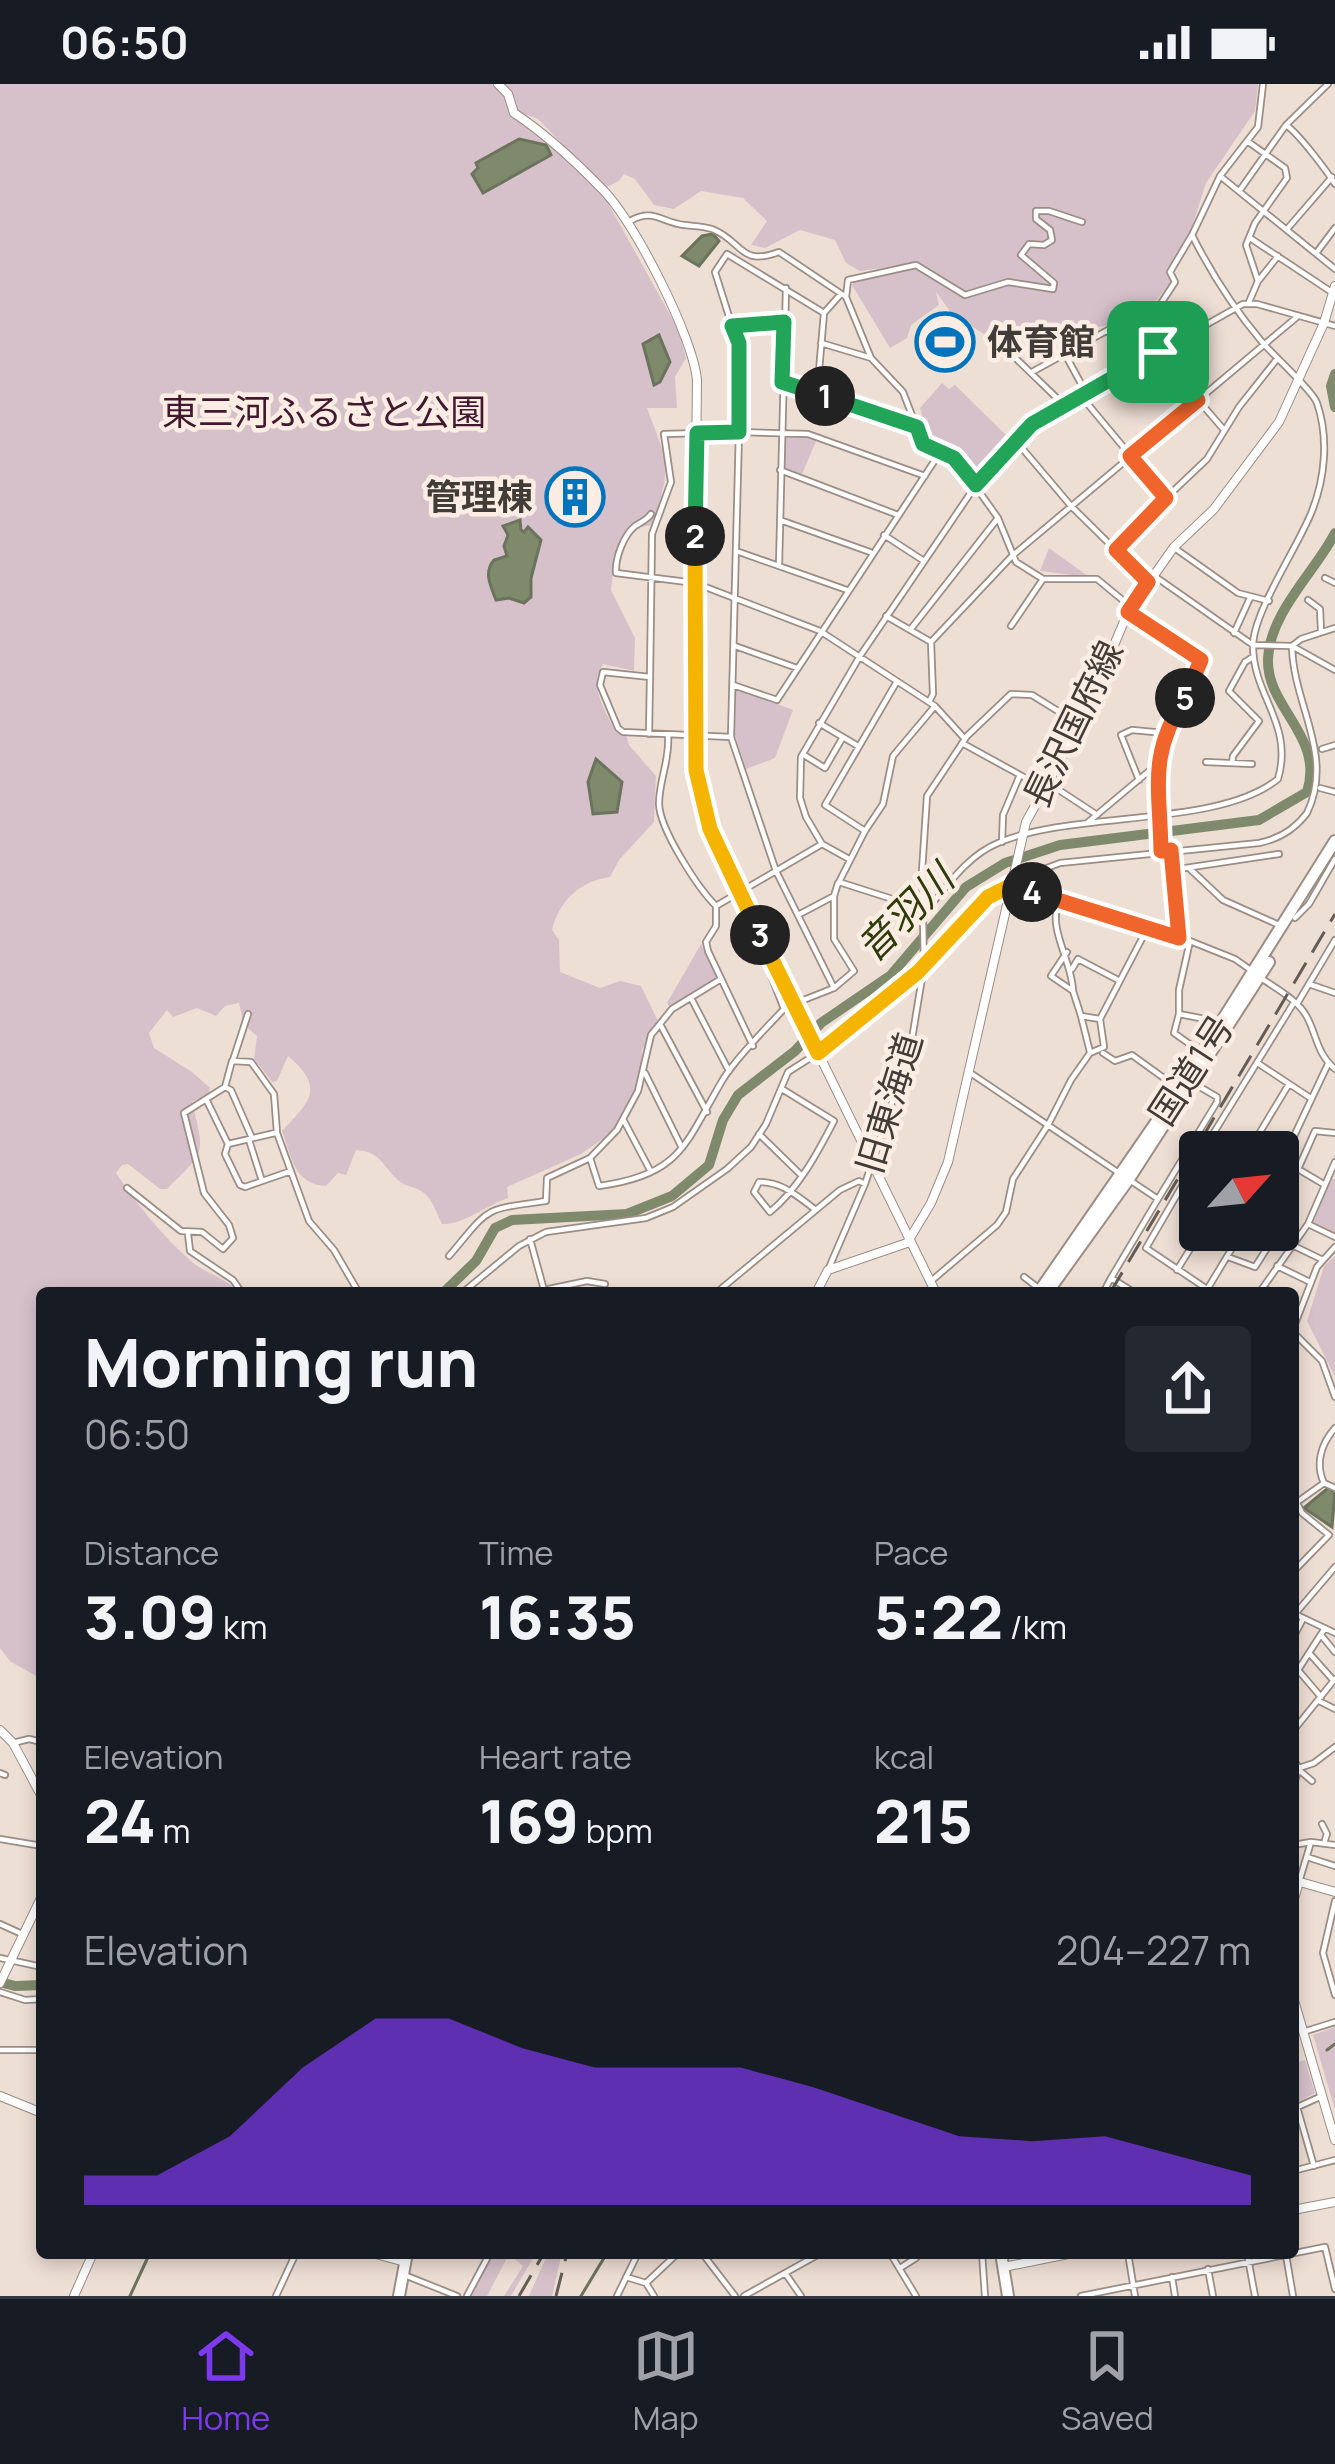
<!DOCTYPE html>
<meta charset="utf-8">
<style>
:root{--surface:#171b24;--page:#242831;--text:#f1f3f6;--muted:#9ea1a6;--line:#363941;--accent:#7c3aed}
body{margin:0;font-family:Manrope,"Noto Sans JP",sans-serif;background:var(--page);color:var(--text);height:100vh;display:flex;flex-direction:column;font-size:45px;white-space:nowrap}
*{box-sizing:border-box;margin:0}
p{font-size:39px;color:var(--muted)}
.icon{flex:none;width:66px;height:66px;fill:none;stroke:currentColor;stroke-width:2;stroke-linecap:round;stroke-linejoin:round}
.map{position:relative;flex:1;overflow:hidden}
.drawer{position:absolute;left:36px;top:1203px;width:1263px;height:972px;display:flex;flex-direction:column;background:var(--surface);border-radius:12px;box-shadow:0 6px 18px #0003}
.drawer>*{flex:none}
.needle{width:78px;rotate:63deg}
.controls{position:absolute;left:1179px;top:1047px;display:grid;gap:24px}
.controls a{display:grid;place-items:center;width:120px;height:120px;border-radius:12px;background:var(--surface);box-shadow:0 6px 18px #0003;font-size:60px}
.pin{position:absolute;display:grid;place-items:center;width:102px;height:102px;color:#fff;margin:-51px;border-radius:24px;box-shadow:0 6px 18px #0006}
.km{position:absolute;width:60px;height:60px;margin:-30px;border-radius:50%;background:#222;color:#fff;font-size:33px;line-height:60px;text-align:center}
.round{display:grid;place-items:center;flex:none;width:126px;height:126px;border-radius:12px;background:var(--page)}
.overview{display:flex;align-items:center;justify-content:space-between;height:204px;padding:0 48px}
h1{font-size:66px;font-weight:800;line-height:90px}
.metrics{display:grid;grid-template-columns:repeat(3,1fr);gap:18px;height:204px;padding:12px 48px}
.metrics div{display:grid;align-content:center}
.metrics b{font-size:60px;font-weight:800}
.metrics small{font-size:33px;font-weight:400}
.metrics p{font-size:33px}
.chart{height:336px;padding:24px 48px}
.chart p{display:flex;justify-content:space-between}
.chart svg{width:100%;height:216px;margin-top:12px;fill:var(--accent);opacity:.7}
.status{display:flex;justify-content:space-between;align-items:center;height:84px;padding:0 60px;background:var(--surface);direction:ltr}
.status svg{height:33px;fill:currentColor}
.tab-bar{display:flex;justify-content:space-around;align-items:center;height:168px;border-top:3px solid var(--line);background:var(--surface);font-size:33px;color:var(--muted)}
.tab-bar a{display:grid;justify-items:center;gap:6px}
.tab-bar .selected{color:var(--accent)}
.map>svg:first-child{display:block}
.green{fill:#d6c1ca}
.water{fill:#7f8a6d;stroke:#6c735d;stroke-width:3}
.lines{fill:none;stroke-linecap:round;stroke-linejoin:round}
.stream{stroke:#6c735d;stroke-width:3}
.river{stroke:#7f8a6d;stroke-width:10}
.minor-casing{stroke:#9b8d84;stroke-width:8}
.tertiary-casing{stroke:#9b8d84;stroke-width:10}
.secondary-casing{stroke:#9b8d84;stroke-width:10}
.primary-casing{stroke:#9b8d84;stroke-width:14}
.trunk-casing{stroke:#9b8d84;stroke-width:14}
.minor{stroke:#fff;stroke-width:4.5}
.tertiary{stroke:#fff;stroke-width:8}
.secondary{stroke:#fff;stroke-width:8}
.primary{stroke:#fff;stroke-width:10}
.trunk{stroke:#fff;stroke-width:10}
.rail{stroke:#635c57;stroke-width:3;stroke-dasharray:24 12;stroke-linecap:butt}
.split-1-casing{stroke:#fff;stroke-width:24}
.split-2-casing{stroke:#fff;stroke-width:24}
.split-3-casing{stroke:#fff;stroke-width:24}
.split-4-casing{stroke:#fff;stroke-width:24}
.split-5-casing{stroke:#fff;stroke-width:24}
.split-6-casing{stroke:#fff;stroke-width:24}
.split-1{stroke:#22a559;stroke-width:15}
.split-2{stroke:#22a559;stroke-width:15}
.split-3{stroke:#f5b400;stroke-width:15}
.split-4{stroke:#f5b400;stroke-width:15}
.split-5{stroke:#f0652b;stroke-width:15}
.split-6{stroke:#f0652b;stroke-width:15}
.labels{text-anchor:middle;stroke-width:9;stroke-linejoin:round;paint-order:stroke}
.poi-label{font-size:36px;font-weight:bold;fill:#413c38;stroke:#fbede3;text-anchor:start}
.park-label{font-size:36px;fill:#43172f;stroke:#fbede3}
.street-label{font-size:36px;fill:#413c38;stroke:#fbede3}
.water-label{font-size:39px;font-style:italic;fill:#2d3c0a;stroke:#fbede3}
</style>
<div class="status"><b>06:50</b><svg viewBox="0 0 49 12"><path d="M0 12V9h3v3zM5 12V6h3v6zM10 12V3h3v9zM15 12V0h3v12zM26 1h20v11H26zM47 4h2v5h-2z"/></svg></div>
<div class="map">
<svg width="1335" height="2212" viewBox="0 0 1335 2212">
<rect width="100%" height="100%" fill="#eedfd5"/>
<!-- green -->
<path class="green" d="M0 0H1258L1255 27 1206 99 1191 146 1166 187 1171 198 1150 224 1111 241 1067 247 1026 242 987 252 952 230 936 208 939 221 911 241 907 254 890 264 852 201 855 197 918 182 916 179 860 187 846 179 835 156 800 146 765 164 751 161 767 137 743 114 701 107 674 125 654 121 635 95 624 90 619 97 605 104 538 35 528 31 520 35 537 47 604 112 678 245 686 274 675 293 677 324H647C669 383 672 381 652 441L632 445 615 472 611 506 635 554 634 587 603 580C588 602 605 625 615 647L626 651 629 661 656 692 654 738 619 776 610 793C580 797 559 817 552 846L559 856 560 888 600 904 620 897 641 902 658 937 642 966 640 995 611 1049 581 1070 507 1103 508 1114C487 1121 463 1141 442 1140 437 1131 434 1120 428 1113 421 1104 411 1104 402 1099 384 1087 383 1067 356 1066L346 1091 338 1089 326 1102C294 1100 292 1074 282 1047 308 1019 327 1005 288 972L277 997 272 998 254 975 257 952 244 941 239 919 225 922 216 932 197 924 173 933 167 926 149 949 154 964 192 988 210 1004 208 1010 192 1018C205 1072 206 1066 167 1105H160L128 1080 122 1081 116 1089C137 1120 163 1153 191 1177 205 1190 227 1193 238 1209H42V1595L11 1578 0 1564Z
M942 299 949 305 955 301 1007 352 983 379 973 385 953 367 929 354 920 324Z
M784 351 817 355 802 390 782 383Z
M1049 464 1089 493 1040 487Z
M736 604 793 626 775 674 746 685 735 651Z
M701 860 717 894 670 923 667 919Z
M1330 1095H1335V1151L1313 1140Z
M1335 1172V1293L1307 1237 1324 1182Z
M1335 1943V2026L1313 1951Z
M1305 1976 1315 2009 1293 2021V1980Z
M492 2169H536L511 2212H504L523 2182 509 2170 487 2212H471Z
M548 2169H562L552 2212H529Z"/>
<!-- water -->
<path class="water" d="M519 55 546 61 551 71 483 109 472 90 478 84 476 79Z
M713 150 719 157 699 182 682 172 702 152Z
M659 251 670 278 660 298 654 301 643 260Z
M520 436 521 446 524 448 528 443 541 456 531 494V513L524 519 509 514 496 516C491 502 483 489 494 476L507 472 504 462 508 451 503 442Z
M596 675 622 698 617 728 593 730 588 698Z
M1328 1404 1335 1408 1332 1443 1304 1424Z"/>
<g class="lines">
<!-- stream -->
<path class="stream" d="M1327 1966 1335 1960
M130 2212 148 2173
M581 2212 607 2169"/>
<!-- river -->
<path class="river" d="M1335 290 1331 302 1335 323
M443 1209 476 1177 495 1144 512 1136 627 1130 672 1112 709 1081 723 1036 738 1011 795 967 821 939 891 891 966 803 1005 779 1060 761 1259 736 1307 708C1325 652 1266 624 1268 575 1270 528 1315 488 1335 449
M0 1898 15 1902 42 1901"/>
<!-- minor casing -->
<g class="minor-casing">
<path id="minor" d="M1286 41C1299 50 1326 86 1335 100
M1247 57 1285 84 1287 94 1255 139 1246 161 1258 197 1249 218
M1220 92 1335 185
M1240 106 1286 41 1328 0
M630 137C653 124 661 138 684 141 693 142 703 142 712 145 743 157 739 183 779 168L846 213
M1082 138 1049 127H1036V135L1050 146 1052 156 1044 161 1029 160 1021 171 1054 199 1053 205 1008 198 965 211 916 181 848 196 846 213 871 274 903 308 923 360 954 374 961 382 998 434 1016 478 1043 495H1097L1131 523
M1288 144 1332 93
M1193 149 1220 92 1258 43 1263 0
M1250 154 1330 207
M1317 168 1335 144
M1259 196 1278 172
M824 229 840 211
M785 238 732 242 739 259V348L808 350 925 392
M732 242 715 188 727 170 824 229 817 310
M821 259 871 274
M1002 261 1063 320
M1158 269 1224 346
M1065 270 1085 307
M1032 288 1108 246 1132 283
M781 298 917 343
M1081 312 1165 413
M1016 357 1071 422 1147 497
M780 386 898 431
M651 430C647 436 641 438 635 442 623 452 615 475 616 489L695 499 820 547 935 622 965 655
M780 436 870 468
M884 451 924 477
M1176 465 1238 509 1269 517
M1116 467 1146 433 1207 375 1239 323 1277 275
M739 468 847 506
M779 482 786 204
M1153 491 1253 561 1292 562 1335 586
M1325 494 1335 499
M1308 516 1320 525 1321 547
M886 532 931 558
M1011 542 1043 495
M910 546 998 434
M1234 549 1250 514
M735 562 797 584
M896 599 825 721 865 747 883 720 893 672 935 622
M733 601 777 616 941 367
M929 618 933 610 931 558 1012 472 1297 233
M819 639 858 662
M649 650 650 593
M668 652C670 676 659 696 659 720 660 746 698 804 716 822V842L706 858 708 867 753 962
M731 653 623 648 618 644 600 601 603 588 650 593 652 450 671 398 664 350 739 348 731 653 776 787 834 904 801 917 779 876 771 872
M962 659 1042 703 1059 706 1097 731
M1322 665 1335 661
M804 671 825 684 843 653
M1206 678 1252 680
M1232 679 1233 672 1259 637 1229 607 1245 578 1253 573
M1155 682 1161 766
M1139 696 1121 651 1132 646 1165 649
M1320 704 1335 708
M1087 739 1155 682 1165 661V647L1202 580 1128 528
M865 747 839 798 908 820 921 821
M1002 758 1003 731 1020 691
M1171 766 1179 854
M849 775 822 760 806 733 800 714 801 673 860 572 976 401 1032 339 1243 220H1257L1335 242
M1189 784 1223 816 1279 841
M1172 786 1279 770
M1010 802 1185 855 1235 875 1252 887
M834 812V855L854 887 834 904
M1059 817C1047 845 1072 876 1073 907L1051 892 1067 868
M716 822 822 760
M930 822C950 798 969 771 998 759 1074 726 1218 744 1278 695 1294 640 1253 612 1253 562 1253 528 1298 463 1312 427 1325 394 1329 354 1317 319 1313 307 1274 272 1262 258 1235 226 1211 189 1192 151L1170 188 1175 198 1150 236 1166 264
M798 831 834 812 838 799
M1295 834 1309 820 1335 775
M1190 857 1179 906V930L1205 935 1216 942
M1072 885 1078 875 1118 896
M1261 894C1277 905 1298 916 1307 933 1317 952 1317 970 1335 985
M721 895 672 925 651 951 638 1007 617 1046 590 1074 599 1102C681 1091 685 1060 722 997 734 976 766 944 784 925L767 881 770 872
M1309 900 1335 909
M1073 907 1081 932 1100 935
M691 914 729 987
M1297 920 1335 856
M1179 930 1174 949 1198 966
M1081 932 1090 968
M660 940 707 1028
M1103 969 1115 977 1132 971 1179 1005
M233 976 248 930
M1259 980 1309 1013
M969 988 1119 1089
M645 989 682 1064
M225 1003 231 1006 252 1054
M782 1005 834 1037C817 1070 798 1105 770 1128L754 1108 759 1098C783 1098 798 1113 816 1126
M206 1015 228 1060 225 1070 240 1101 245 1103 291 1087
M623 1035 651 1088
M759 1050 802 1092
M1213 1053 1240 1068
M249 1056 262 1097
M228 1060 275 1049
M1202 1068 1293 920
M1248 1068 1289 1000
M1200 1071 1146 1164 1207 1205
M1278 1086 1328 980
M1128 1095 1158 1115 1111 1194 1135 1209
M1325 1101 1298 1085 1315 1047 1335 1049
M127 1104 181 1147 202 1148 223 1165 233 1154 229 1141 204 1109 184 1029 225 1003 232 977 251 978 274 1010 277 1049 309 1137 334 1166 359 1209
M1158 1115 1217 1018V1013L1195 1000
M1308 1140 1335 1153
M188 1150 190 1167 233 1196 242 1209
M530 1155 544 1206 536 1209
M1292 1161 1323 1176
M449 1172C491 1123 480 1126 546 1117L547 1094 590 1074
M1228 1173 1255 1183 1292 1125 1278 1115
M1277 1182 1310 1198
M828 1186 865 1100 911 961 924 882 922 787 927 712 967 652 1011 610 1032 611 1074 637H1082
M1177 1186 1202 1146
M1024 1193 1041 1206
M930 1198 997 1141 1006 1128 1013 1095 1048 1041 1071 996 1090 969 1104 963 1100 935 1147 845
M1263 1204 1275 1209
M544 1206 587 1197 605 1200
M462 1209 519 1162 546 1148 646 1134 673 1123 727 1085 751 1063 766 1040 788 988 818 969 918 888 968 831 1018 795 1060 779 1259 759C1279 755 1295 745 1307 729 1335 671 1293 621 1292 562L1301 555 1335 544
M716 1209 840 1106 859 1097 865 1100
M1103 1209 1111 1194
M1205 1209 1243 1146
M1259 1209 1308 1140 1335 1078
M1293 1245 1317 1183 1335 1163
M1293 1248 1322 1277 1335 1313
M1335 1344C1321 1360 1315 1380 1324 1399L1335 1404
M1293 1421 1324 1399
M1293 1488 1329 1451 1302 1429 1297 1419
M1295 1530 1335 1483
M1297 1531 1335 1549
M1321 1551 1335 1568
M1293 1554 1303 1535
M1310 1570 1334 1597
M1321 1613 1298 1586 1325 1544
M1319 1617 1335 1625
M1293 1647 1335 1595
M13 1659 29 1655 42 1658
M1293 1675 1299 1684 1314 1679 1335 1663
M1299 1686 1312 1697
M0 1689 5 1691
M1293 1702 1299 1685
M1322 1740 1327 1750 1325 1756
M0 1755 42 1762
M1311 1758 1335 1761
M1293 1761 1311 1758 1299 1798
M1307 1773 1335 1782
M1335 1817 1323 1869 1335 1911
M0 1840 22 1850
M0 1874 42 1883
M0 1908 25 1916 42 1915
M1306 1947 1335 1938
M0 1966H42
M1297 2023 1314 2082
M1293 2025 1322 2012
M1293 2087 1335 2076
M702 2169 735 2212
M890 2169 916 2212
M982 2169 985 2212
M1128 2169 1135 2212
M1247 2169 1255 2212
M1286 2171 1293 2212
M900 2184 916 2174
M1208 2185 1213 2212
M785 2189 801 2212
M407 2192 457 2212
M626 2193 646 2199 654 2212
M1172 2193 1175 2212
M646 2199 678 2169
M276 2212 296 2169
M467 2212 490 2169
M617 2212 638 2169
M744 2212 821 2169
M1081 2212 1325 2163 1335 2205"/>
</g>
<!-- tertiary casing -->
<g class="tertiary-casing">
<path id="tertiary" d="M1293 1796 1335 1808
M1293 1818 1299 1798
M1293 1913 1335 2056
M1293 2126 1335 2118
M372 2169 405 2178
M1004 2183 1073 2169"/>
</g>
<!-- secondary casing -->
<g class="secondary-casing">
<path id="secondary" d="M498 0 508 10 514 29C546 50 577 79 604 107 635 139 693 253 697 296L693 652 702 715 722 773 936 1209
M816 1209 828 1186 907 1159 931 1119 948 1078 1026 738 1082 637 1128 528 1174 463 1214 425 1279 338 1324 239 1335 202
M0 1646 13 1659 42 1713
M0 1899 42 1812
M0 2012 42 2029
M74 2212 93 2169"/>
</g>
<!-- primary casing -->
<g class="primary-casing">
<path id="primary" d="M1001 2169 1008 2212"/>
</g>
<!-- trunk casing -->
<g class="trunk-casing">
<path id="trunk" d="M1038 1209 1179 1005 1335 757
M1047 1209 1129 1095 1269 878
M399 2212 407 2169"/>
</g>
<!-- minor -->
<use href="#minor" class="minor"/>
<!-- tertiary -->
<use href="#tertiary" class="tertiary"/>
<!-- secondary -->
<use href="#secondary" class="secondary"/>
<!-- primary -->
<use href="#primary" class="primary"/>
<!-- trunk -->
<use href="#trunk" class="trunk"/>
<!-- rail -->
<path class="rail" d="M1110 1209 1335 830
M519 2212 544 2169
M556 2212 567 2169"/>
</g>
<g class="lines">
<!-- split-1 casing -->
<g class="split-1-casing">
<path id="split-1" d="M825 312 917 343 923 360 954 374 976 401 1032 340 1158 268"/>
</g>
<!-- split-2 casing -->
<g class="split-2-casing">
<path id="split-2" d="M695 452 697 349 739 348V259L732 242 784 238 782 298 825 312"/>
</g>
<!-- split-3 casing -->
<g class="split-3-casing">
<path id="split-3" d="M695 452 696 686 710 745 760 851"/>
</g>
<!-- split-4 casing -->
<g class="split-4-casing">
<path id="split-4" d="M760 851 818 969 918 888 988 813 1010 802 1032 808"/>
</g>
<!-- split-5 casing -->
<g class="split-5-casing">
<path id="split-5" d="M1032 808 1179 854 1171 766 1161 767C1160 703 1148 671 1185 614"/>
</g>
<!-- split-6 casing -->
<g class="split-6-casing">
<path id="split-6" d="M1158 268 1198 316 1130 372 1166 414 1116 466 1148 498 1128 528 1201 576 1185 614"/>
</g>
<!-- split-1 -->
<use href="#split-1" class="split-1"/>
<!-- split-2 -->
<use href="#split-2" class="split-2"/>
<!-- split-3 -->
<use href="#split-3" class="split-3"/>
<!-- split-4 -->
<use href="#split-4" class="split-4"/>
<!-- split-5 -->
<use href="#split-5" class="split-5"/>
<!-- split-6 -->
<use href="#split-6" class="split-6"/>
</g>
<!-- icons -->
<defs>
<g id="stadium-ring" transform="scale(3)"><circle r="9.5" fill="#fbede3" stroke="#0073bd" stroke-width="1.5"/><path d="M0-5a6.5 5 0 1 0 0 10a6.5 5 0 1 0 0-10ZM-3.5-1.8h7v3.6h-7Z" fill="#0073bd"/></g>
<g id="building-ring" transform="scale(3)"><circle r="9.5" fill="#fbede3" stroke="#0073bd" stroke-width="1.5"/><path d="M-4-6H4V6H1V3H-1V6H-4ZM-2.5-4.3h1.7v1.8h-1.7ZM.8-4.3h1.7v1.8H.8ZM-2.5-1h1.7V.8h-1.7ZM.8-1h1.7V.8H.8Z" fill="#0073bd"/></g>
</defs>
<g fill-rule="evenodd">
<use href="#stadium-ring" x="945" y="258"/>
<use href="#building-ring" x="575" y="413"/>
</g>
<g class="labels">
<!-- poi labels -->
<g class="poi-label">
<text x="987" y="271">体育館</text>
<text x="533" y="426" text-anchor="end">管理棟</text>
</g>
<!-- park labels -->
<g class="park-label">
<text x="324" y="341">東三河ふるさと公園</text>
</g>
<!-- street labels -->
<g class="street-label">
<text transform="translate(1073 640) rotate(-64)" y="13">長沢国府線</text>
<text transform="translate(1191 986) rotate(-57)" y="13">国道1号</text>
<text transform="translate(889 1019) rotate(-73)" y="13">旧東海道</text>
</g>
<!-- water labels -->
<g class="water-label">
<text transform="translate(905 829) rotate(-45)" y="14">音羽川</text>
</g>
</g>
</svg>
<div class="controls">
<a><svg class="needle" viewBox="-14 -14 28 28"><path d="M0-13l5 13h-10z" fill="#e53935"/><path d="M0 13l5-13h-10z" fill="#9ea1a6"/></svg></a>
</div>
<div class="pin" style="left:1158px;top:268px;background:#1e9e55"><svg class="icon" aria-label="arrive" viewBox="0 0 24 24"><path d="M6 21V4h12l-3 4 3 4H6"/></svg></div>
<b class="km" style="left:825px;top:312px">1</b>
<b class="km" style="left:695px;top:452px">2</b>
<b class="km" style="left:760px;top:851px">3</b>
<b class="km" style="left:1032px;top:808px">4</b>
<b class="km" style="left:1185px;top:614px">5</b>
<section class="drawer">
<div class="overview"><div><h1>Morning run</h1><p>06:50</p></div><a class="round"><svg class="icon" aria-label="share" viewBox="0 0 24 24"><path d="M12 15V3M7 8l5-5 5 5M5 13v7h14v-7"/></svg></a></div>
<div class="metrics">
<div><p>Distance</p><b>3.09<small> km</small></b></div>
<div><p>Time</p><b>16:35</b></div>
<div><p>Pace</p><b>5:22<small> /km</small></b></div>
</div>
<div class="metrics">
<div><p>Elevation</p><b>24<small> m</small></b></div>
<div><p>Heart rate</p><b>169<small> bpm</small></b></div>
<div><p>kcal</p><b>215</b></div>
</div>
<div class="chart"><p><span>Elevation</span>204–227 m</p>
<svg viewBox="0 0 160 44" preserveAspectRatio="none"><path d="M0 44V38L10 38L20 30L30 16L40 6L50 6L60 12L70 16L80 16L90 16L100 20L110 25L120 30L130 31L140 30L150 34L160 38V44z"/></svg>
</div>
</section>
</div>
<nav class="tab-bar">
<a class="selected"><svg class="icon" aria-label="home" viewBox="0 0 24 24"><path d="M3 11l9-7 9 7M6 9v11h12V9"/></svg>Home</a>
<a><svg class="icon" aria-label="map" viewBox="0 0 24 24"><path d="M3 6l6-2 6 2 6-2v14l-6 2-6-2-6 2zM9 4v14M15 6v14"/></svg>Map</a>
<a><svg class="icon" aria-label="saved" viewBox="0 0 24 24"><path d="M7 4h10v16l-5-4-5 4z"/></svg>Saved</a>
</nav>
